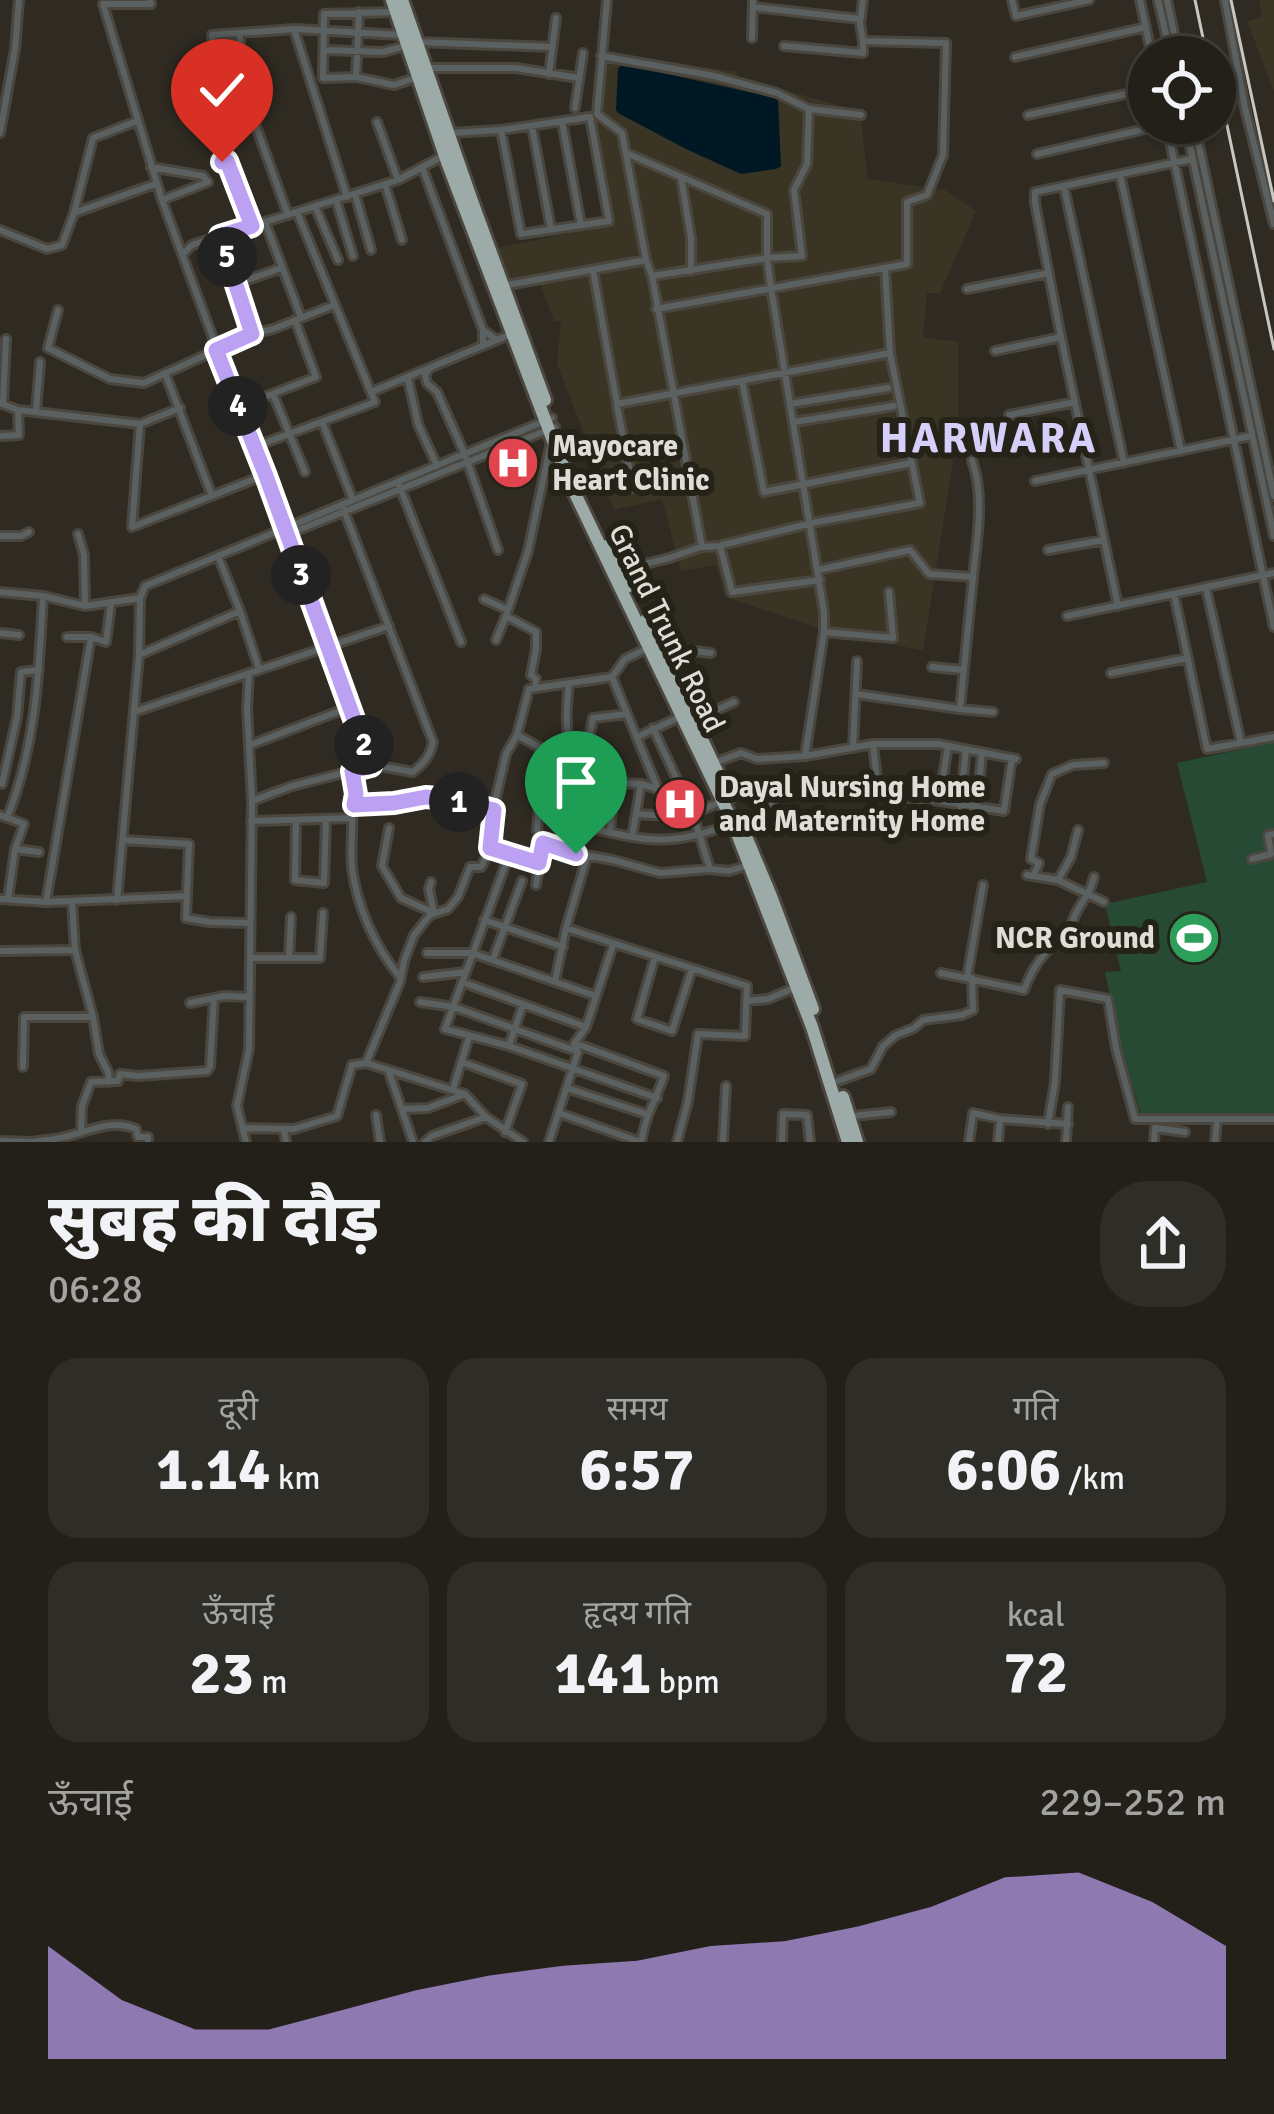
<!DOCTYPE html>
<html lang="hi">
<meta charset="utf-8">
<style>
:root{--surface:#23201a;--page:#2f2d27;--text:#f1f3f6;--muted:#a3a3a2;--line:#403e39;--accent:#bca0f2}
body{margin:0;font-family:Signika,"Noto Sans Devanagari",sans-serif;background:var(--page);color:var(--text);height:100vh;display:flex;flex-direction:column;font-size:45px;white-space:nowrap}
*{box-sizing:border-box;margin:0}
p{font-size:39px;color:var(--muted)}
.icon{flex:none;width:66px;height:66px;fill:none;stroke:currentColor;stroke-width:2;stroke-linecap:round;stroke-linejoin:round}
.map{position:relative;height:1142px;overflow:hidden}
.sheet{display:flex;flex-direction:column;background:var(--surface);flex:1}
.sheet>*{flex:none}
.tools{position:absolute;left:1128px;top:36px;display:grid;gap:24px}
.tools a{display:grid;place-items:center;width:108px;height:108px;border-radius:50%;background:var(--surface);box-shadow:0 3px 9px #0004,0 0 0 3px var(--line);font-size:60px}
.pin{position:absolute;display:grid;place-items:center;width:102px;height:102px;color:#fff;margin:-123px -51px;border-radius:50% 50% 50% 0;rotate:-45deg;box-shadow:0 0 12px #0007}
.pin .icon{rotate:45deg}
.km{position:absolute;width:60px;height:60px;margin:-30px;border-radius:50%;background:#222;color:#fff;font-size:33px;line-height:60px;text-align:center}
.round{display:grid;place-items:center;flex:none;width:126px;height:126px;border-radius:48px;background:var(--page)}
.overview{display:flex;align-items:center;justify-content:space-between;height:204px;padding:0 48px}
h1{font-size:66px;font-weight:800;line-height:90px}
.metrics{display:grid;grid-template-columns:repeat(3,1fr);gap:18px;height:204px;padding:12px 48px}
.metrics div{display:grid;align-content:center;border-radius:30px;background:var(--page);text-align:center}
.metrics b{font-size:60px;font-weight:800}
.metrics small{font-size:33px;font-weight:400}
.metrics p{font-size:33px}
.chart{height:336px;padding:24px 48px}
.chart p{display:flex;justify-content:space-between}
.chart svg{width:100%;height:216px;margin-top:12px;fill:var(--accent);opacity:.7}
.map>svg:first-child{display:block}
.built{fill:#393424}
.green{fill:#274a34}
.water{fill:#001823}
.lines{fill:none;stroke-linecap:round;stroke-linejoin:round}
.minor-casing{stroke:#4b473f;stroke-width:12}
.highway-casing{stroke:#4b473f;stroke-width:18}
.minor{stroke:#5b6160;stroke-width:6}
.highway{stroke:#9caba7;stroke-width:12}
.rail{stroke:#c9c7c0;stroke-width:3}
.route-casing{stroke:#fff;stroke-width:24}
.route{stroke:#bca0f2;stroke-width:15}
.labels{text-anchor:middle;stroke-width:12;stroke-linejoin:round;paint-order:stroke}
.poi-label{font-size:30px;font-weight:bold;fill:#dfddd7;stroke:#252218;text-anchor:start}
.street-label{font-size:30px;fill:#dfddd7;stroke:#252218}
.district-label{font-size:42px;font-weight:bold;letter-spacing:3px;fill:#d5cffa;stroke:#252218}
</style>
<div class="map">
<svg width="1274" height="1142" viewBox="0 0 1274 1142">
<rect width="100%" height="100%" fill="#2f2b22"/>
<!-- built -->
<path class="built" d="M1259 0H1274V91L1247 21 1262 17Z
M608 52 737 72 738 77 860 111 868 179 945 190 976 211 940 293H927L923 337 958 342V430L923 651 816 627 725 597 716 565 681 571 662 499 614 510 557 364 561 321H554L540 284 512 289 498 248 613 224 594 109H603Z"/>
<!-- green -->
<path class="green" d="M1274 742V1119L1142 1117 1121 1049 1105 972 1121 971 1105 904 1207 882 1177 763Z"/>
<!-- water -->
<path class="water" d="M622 64 753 93 759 90 778 100 781 166 776 169 741 174 686 149 618 113 616 110 618 69Z"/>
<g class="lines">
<!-- minor casing -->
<g class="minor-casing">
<path id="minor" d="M150 0 151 4H103L162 200 371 766 292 786 252 801
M607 0 597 114 622 133 646 260 652 276 702 547 720 546 732 592 820 580
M863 0 860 24 863 41
M1012 0 1016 16 1089 0
M1140 0 1152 57
M1158 0 1171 57
M1167 0 1179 57
M1225 0 1245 108 1274 224
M753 7 860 19
M393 12 324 14 323 78 356 77 394 85 418 77
M295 29 401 35
M240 36V63L237 74 288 215
M752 38 753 0
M418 42 552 47
M325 50 383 52 405 46
M601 56 714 76 777 93 809 109 861 115
M1015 57 1146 27
M429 68H516L579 78
M549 74 556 18
M356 77 359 12
M575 108 583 53
M1028 115 1149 89
M377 122 398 180
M562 122 581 225
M1166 123 1274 627
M1185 123 1274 536
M1194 123 1274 496
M532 127 551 229
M0 133 15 49 19 0
M451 133 501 130 590 117 609 221 521 234 501 130
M626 153 767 214V258L771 288 824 612V632L805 756
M1037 154 1167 124
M151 167 203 176 208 182 162 200
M422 167 483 330
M1120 175 1181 451
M681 177 691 238V271
M385 184 402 240
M1064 187 1124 463
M355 194 371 250
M336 200 353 256
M315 206 338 260
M74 213 155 184
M265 222 301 317
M252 227 227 161 222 162 212 35 294 29 347 197
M0 230 47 249 62 245 74 213 93 138 137 121
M220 236 252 334
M184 253 192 245 398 180 445 155
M593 270 617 404 890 353 885 268
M652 276 767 258 802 256 794 190 807 164 809 109
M236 284 281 268
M502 286 646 260
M967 289 1049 273
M656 309 907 264V202L927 195 943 155 946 43 863 41V53L784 46
M58 310 48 348 110 379 144 383 252 334 273 329 334 305
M1061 337 1035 203V192L1192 159
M483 346V330L495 339
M995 351 1061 337 1118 606
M429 369 425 375 427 383 437 392 465 455 498 550
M165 373 212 496
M408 379 418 424 437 466
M742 381 764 492 911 463
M371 392 511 334
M273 394 305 472
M0 403 18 410 140 424 180 408
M3 403 6 339
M790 404 888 388
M617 406 633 488 689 481
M238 407 316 377 295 320
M36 412 40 362
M1009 415 1075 402
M322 422 353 500
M794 422 894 406
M140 424 132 527 265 475
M0 436 19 435 18 410
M254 447 375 402 297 212
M972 460C985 497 977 538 973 577
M1035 481 1251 436
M399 485 461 642
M343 508 433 742C430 756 424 763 413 772L379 766
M78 534 84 555 85 606
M0 536H21L29 532
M722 545 812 523 920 503 890 353
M1048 550 1104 540
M218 556 240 611 259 669
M622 570 669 558 701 547
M818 570 910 550 929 574 973 577 960 709 856 694
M1206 588 1241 743
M0 592 43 596 85 606 140 598
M1174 594 1207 749 1274 737
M484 599 508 610 528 551 551 442
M506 616 536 632V649L531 675 536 679 535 688
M1067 616 1274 573
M824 632 893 638 889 592
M0 633 19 635
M67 637H91L106 642 111 603
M496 640 507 613
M660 647 711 653
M139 655 240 611
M932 667 963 670
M1111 673 1188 658
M612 677 669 816 693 814 722 801
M569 683C564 727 565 743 588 781L641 784 658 789
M960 709 993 712
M134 712 389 626
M694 720 734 702
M653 728 693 814 710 869
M517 735 541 748H569
M637 737 682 716
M873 744 879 797 922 798 1004 811 1012 758
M250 745 350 707
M853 748 857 661
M587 749 593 718 627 714
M714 763 741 753 757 759 805 756 873 744H938L1016 759
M377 766 291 533 555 427
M588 781 582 826C646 841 671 848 733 823
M2 784 17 717 21 672 39 670
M939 801 948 746
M354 805 394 803 426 797 449 799 493 810
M960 806 966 749
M977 807 982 752
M637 814 669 816
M0 815 24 824 15 849 8 899
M7 818C36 746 39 672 43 596
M352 818 356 794 353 771
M296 820 295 880 324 883 326 819
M251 821 352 818C353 834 350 852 352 868 357 907 375 947 400 977
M389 828 382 866 401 898 434 913 429 889 431 882
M610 831 614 781
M748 834 779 791 846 787 879 790
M632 837 641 784
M123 840 189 844 186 918 209 922 250 923
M543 843 567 852 613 860 660 873 710 869 729 871 749 865
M15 849 39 852
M576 854 582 826
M509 855 445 1029 509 1046 657 1098
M1252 859 1271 854 1268 835 1274 834
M539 863 491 848 494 806 506 754 517 735 529 689 612 677 625 659 646 649
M1027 875 1058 880 1104 902
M1033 876 1039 863 1031 859 1040 804 1052 774 1073 765 1104 763
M1058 880 1071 857 1078 830
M536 885 543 843 537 830 539 808 549 782 547 749
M0 899 46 902 187 896
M117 900 139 655 140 598 145 586 552 418
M46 902 91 637
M484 920 563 947
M566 928 747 986 745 1036 698 1034 688 1101 677 1142
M75 950 93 1017 99 1054 108 1072 109 1082
M0 951 75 950 72 901
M427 953H472L596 996
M655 957 637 1019 672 1031 692 969
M250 958H289L291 917
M289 958H320L323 913
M493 959 522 881
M941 973 1024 990C1033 966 1044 952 1063 936 1071 930 1072 920 1077 911 1085 896 1089 896 1094 877
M423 977 466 972
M967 978 983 885
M555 981 566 928 587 857
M462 982 586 1027
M746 1001 768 999 794 988
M420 1002 454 1007 576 1051
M190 1003 224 996 249 997
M577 1044 664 1076C655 1101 646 1114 641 1142
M509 1046 523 1004
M462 1062 522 1084 505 1132
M366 1063 400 982 404 961 414 935 430 915 448 909 458 897 470 867H481L490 849
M23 1067 24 1017H93
M389 1072 413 1142
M838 1081 871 1069 883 1046 896 1035 914 1028 923 1020 962 1015 973 1010 972 978
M567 1088 646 1114
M453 1089 469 1037
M403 1109 428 1108 465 1094
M559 1113 640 1142
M376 1115 380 1142
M853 1116 891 1112
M1048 1124 1055 1082 1060 990 1108 999 1116 1048 1135 1119H1274
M242 1128 294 1129 337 1116 352 1065 366 1063 465 1094 486 1117 523 1142
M284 1129 286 1142
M81 1131 82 1106 91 1082 118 1081 120 1074 138 1076 207 1071 210 1067 214 998
M0 1141 32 1142
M32 1142C42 1140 54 1140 64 1137 87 1132 113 1118 136 1129L138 1137H148V1142
M246 1142 237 1106 249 1049 252 801 247 708 249 673
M425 1142 432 1136 486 1117
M549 1142 578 1052 574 1044 586 1027 613 945
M723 1142 726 1086
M782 1142 783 1114 807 1115 810 1142
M969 1142 973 1113 1000 1119 1068 1124
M998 1142 1000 1119
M1066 1142 1068 1107
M1154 1142 1155 1128 1185 1132
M1215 1142 1217 1120"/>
</g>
<!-- highway casing -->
<g class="highway-casing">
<path id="highway" d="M392 0 447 162 552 438 570 483 733 823 812 1027 848 1142
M402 0 472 201 545 400
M609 545 629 586
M646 620 729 797
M742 827 771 896 813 1009
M843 1097 857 1142"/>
</g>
<!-- minor -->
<use href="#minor" class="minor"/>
<!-- highway -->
<use href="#highway" class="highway"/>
<!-- rail -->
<path class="rail" d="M1195 0 1207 57
M1231 0 1274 201
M1215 68 1274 349"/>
</g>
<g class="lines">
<!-- route casing -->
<g class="route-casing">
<path id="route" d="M222 162 227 161 252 226 220 236 252 334 216 350 266 476 371 766 352 771 356 794 354 805 394 803 426 797 449 799 494 810 490 848 539 863 543 843 576 854"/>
</g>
<!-- route -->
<use href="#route" class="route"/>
</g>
<!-- icons -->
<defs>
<g id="hospital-disc" transform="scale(2.7)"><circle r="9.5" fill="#e0444e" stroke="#252218"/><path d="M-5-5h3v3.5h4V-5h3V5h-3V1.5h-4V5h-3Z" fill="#fff"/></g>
<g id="stadium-disc" transform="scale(2.7)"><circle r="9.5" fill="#2e9e5b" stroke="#252218"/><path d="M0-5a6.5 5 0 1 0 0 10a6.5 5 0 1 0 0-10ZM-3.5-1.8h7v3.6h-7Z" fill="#fff"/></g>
</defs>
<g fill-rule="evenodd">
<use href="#hospital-disc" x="513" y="463"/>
<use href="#hospital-disc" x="680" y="804"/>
<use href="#stadium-disc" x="1194" y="938"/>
</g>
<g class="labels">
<!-- poi labels -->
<g class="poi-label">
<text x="552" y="456">Mayocare<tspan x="552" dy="34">Heart Clinic</tspan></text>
<text x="719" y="797">Dayal Nursing Home<tspan x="719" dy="34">and Maternity Home</tspan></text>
<text x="1155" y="948" text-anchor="end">NCR Ground</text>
</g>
<!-- street labels -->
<g class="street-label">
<text transform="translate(667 628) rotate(64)" y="10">Grand Trunk Road</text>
</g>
<!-- district labels -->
<g class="district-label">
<text x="989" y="452">HARWARA</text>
</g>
</g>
</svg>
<div class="tools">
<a><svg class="icon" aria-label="locate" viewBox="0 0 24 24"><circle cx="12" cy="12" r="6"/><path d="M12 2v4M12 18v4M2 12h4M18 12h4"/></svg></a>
</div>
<div class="pin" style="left:576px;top:854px;background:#1e9e55"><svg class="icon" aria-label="arrive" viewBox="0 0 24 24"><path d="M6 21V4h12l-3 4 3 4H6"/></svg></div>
<div class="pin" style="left:222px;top:162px;background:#d93025"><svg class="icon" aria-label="check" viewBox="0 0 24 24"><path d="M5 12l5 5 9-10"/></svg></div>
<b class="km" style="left:459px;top:802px">1</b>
<b class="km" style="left:364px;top:745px">2</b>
<b class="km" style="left:301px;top:575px">3</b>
<b class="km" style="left:238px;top:406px">4</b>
<b class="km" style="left:227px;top:257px">5</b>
</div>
<section class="sheet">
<div class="overview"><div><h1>सुबह की दौड़</h1><p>06:28</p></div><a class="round"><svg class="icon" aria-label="share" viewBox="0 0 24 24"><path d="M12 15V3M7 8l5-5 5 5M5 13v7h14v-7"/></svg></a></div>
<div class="metrics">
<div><p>दूरी</p><b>1.14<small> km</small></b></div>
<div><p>समय</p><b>6:57</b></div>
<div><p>गति</p><b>6:06<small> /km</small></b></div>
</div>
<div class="metrics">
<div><p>ऊँचाई</p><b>23<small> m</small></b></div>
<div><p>हृदय गति</p><b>141<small> bpm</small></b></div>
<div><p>kcal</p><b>72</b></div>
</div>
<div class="chart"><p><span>ऊँचाई</span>229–252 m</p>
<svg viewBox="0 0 160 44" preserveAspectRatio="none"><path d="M0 44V21L10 32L20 38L30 38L40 34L50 30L60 27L70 25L80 24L90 21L100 20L110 17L120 13L130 7L140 6L150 12L160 21V44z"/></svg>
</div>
</section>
